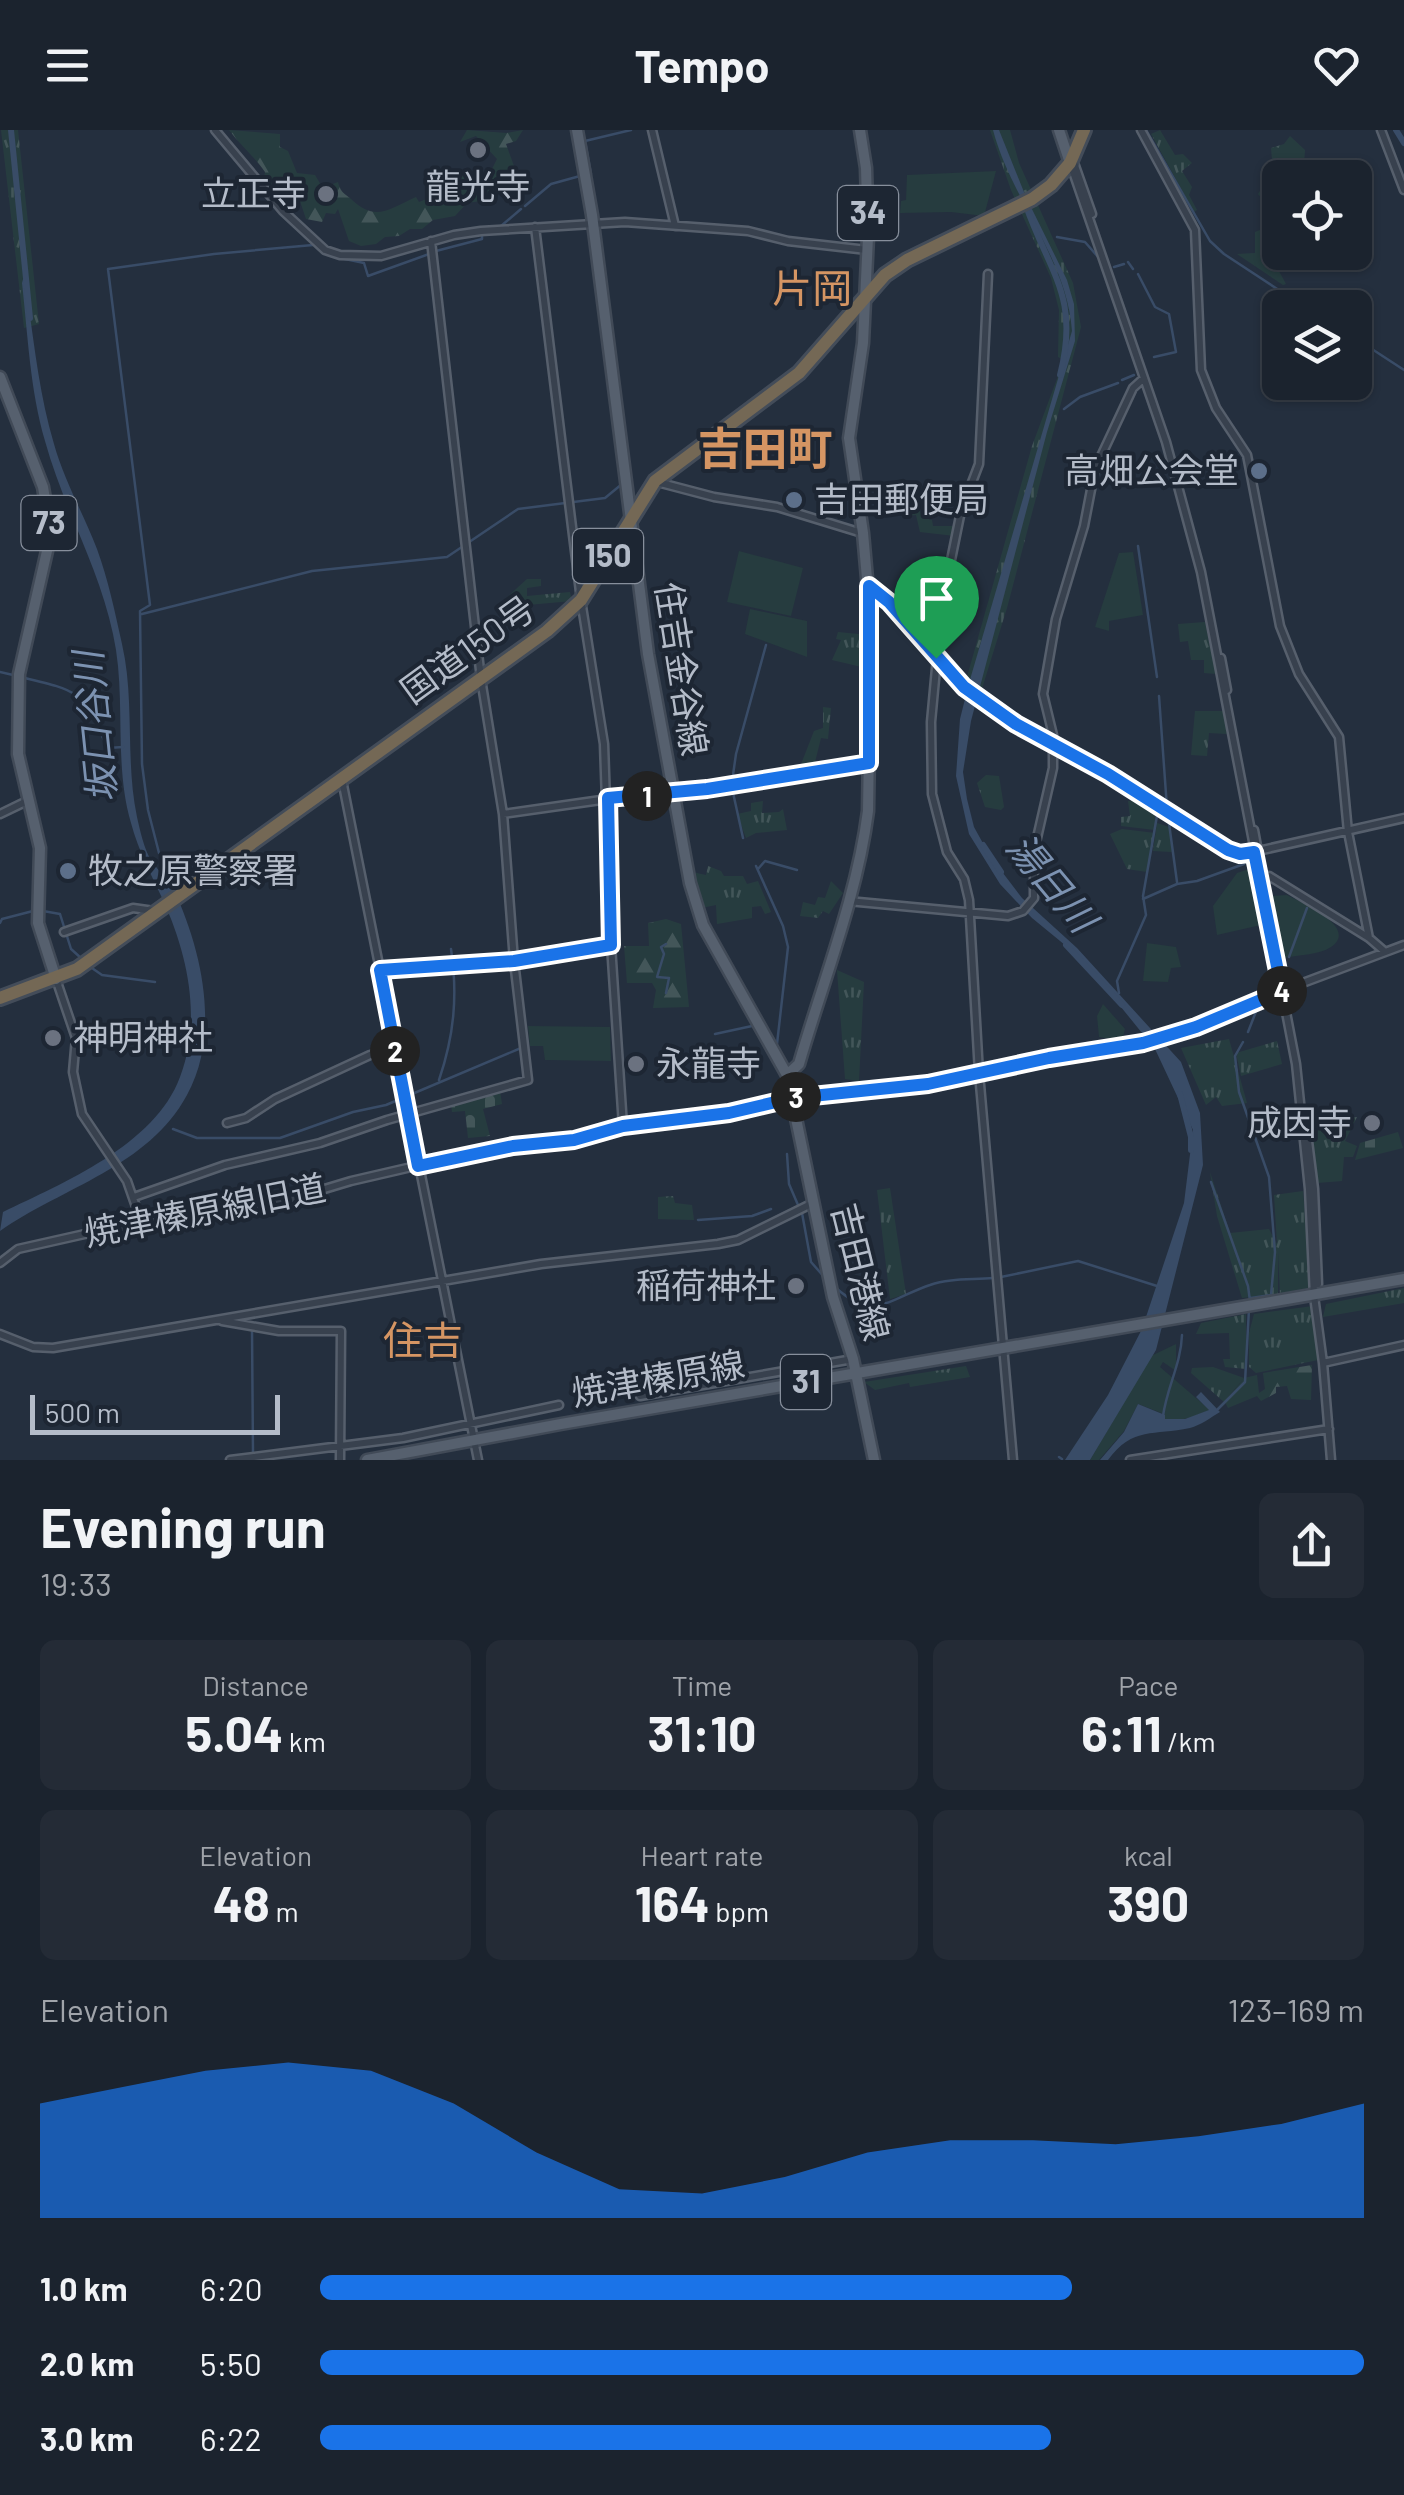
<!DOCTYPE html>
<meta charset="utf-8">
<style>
:root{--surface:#1b232e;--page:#242b36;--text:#f1f3f6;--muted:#a0a4aa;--line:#39404a;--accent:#1a73e8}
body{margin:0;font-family:Barlow,"Noto Sans JP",sans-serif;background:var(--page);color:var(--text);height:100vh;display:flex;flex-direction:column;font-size:38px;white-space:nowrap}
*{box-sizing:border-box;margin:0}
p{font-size:32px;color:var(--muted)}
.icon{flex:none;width:55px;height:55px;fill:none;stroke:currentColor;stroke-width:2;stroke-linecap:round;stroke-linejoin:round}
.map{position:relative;height:1330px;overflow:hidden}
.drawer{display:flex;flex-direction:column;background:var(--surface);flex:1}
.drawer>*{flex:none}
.tools{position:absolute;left:1262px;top:30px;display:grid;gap:20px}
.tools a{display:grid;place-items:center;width:110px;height:110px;border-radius:15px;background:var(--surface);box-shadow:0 2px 8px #0004,0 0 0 2px var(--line);font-size:50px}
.scale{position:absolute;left:30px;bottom:25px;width:250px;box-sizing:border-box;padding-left:10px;border:5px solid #b4bcc9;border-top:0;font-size:28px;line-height:35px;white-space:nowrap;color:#b4bcc9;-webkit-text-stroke:8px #1d2633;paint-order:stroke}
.pin{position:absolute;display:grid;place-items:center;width:85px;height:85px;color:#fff;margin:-102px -42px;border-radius:50% 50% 50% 0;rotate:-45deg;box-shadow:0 0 10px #0007}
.pin .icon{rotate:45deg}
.km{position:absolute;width:50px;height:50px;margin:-25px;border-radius:50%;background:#222;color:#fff;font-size:28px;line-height:50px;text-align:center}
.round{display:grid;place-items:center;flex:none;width:105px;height:105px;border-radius:15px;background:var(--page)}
.headline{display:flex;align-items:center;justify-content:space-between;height:170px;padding:0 40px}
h1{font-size:55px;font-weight:700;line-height:75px}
.figures{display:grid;grid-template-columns:repeat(3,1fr);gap:15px;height:170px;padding:10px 40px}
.figures div{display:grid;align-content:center;border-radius:15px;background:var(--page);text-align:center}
.figures b{font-size:50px;font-weight:700}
.figures small{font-size:28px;font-weight:400}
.figures p{font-size:28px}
.chart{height:280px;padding:20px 40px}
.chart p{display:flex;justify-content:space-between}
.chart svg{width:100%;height:180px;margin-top:10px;fill:var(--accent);opacity:.7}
ul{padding:0 40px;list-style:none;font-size:32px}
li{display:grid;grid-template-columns:160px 120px 1fr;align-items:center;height:75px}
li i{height:25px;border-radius:12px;background:var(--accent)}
header{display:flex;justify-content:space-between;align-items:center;height:130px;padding:0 40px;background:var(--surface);font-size:45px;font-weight:700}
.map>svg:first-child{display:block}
.grass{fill:url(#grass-tufts)}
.forest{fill:url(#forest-firs)}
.cemetery{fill:url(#cemetery-stones)}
.park{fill:#263c3f}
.water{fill:#394c67}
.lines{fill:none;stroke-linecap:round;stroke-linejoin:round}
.stream{stroke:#394c67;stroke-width:2.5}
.river{stroke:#394c67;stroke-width:6}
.minor-casing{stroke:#565f6c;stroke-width:11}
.major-casing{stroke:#414a57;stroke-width:15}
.highway-casing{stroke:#434c59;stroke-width:18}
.minor{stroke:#38414e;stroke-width:6}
.major{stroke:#56606e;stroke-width:10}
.highway{stroke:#746855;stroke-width:12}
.route-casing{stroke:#fff;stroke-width:20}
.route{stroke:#1a73e8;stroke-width:12}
.worship-dot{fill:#6b7280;stroke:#1d2633;stroke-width:4}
.service-dot{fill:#5c6f8a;stroke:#1d2633;stroke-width:4}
.labels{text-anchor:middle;stroke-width:8;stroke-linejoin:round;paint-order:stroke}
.shield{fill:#1d2633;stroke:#878f9c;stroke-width:2.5}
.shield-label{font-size:32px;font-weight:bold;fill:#b4bcc9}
.poi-label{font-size:35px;fill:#b4bcc9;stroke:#1d2633;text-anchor:end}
.street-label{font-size:35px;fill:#b4bcc9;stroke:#1d2633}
.water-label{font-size:38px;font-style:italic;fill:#7c92b1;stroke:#1d2633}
.quarter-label{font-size:40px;fill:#d59563;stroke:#1d2633}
.district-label{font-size:45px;font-weight:bold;fill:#d59563;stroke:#1d2633}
</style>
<header><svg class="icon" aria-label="menu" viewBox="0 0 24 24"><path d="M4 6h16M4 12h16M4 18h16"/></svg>Tempo<svg class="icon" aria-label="heart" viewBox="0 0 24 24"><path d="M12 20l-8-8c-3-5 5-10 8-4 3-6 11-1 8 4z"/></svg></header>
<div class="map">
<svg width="1404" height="1330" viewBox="0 0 1404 1330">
<defs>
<pattern id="grass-tufts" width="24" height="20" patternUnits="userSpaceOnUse" patternTransform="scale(2.5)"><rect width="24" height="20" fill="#263c3f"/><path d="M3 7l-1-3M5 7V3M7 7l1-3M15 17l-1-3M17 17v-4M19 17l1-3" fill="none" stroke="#435659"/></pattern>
<pattern id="forest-firs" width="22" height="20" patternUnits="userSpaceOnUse" patternTransform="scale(2.5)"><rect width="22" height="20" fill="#263c3f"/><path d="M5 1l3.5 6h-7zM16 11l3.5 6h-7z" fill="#435659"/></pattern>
<pattern id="cemetery-stones" width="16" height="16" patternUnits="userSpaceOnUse" patternTransform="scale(2.5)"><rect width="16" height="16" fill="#263c3f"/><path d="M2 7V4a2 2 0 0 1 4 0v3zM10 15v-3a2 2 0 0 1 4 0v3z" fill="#435659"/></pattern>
</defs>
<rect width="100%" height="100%" fill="#242f3e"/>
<!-- grass -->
<path class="grass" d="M1 0H18L39 194 24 198Z
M990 0H1010L1019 33 1073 153 1081 197 1007 478 980 565 965 554 1032 316 1064 230 1058 227 1059 180 1051 148 1011 60Z
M1160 0 1175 25 1183 24 1192 33 1182 41 1192 57 1189 65 1197 80 1194 82 1151 4Z
M1290 6 1305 20 1303 47 1280 48 1278 74 1271 79 1258 64 1273 41 1271 18 1284 14Z
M1260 100 1271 118 1268 121 1286 154 1283 155 1237 124 1255 123V102Z
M909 356 908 371 919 374 921 386 932 390 933 396H955V406L920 402 916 385 904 386 898 357Z
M527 449H541V456L527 458V466L570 462 572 471 495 478Z
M1205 492 1216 544 1204 543V530H1191L1188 511 1180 512 1178 494Z
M838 502 868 505 866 538 832 530 841 510 836 509Z
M823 577 831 578 828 609 821 608 813 640 798 642 814 601 823 598Z
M1195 581H1224L1227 604 1209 603 1207 626 1191 625Z
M986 645 999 646 1004 677 1001 680 985 677 977 653Z
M763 671 762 683 779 682 783 679 787 700 756 703 746 708 737 684 751 681V673Z
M1128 671C1147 671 1152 674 1157 693L1169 697 1172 722 1153 721 1157 693 1155 700 1121 696V687L1130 686Z
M1122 699 1155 703 1147 742 1127 739 1110 704Z
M708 736 721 741 724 746H743L747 754 758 751 771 782 765 784 761 776 752 777V788L717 794 716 775 701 778 692 742 706 745Z
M831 751 843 763 829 784 823 781 818 788 800 786 803 772 815 775 818 767 825 768Z
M837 840 864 852 859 951 845 949Z
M1229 909 1247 973 1222 976 1216 967 1206 975 1181 918Z
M1277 911 1282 934 1241 946 1236 923Z
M1357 987 1345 1011 1357 1016 1353 1027H1344L1342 1051 1317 1053 1310 993Z
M1210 1042 1230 1103 1269 1099 1277 1114 1274 1065 1303 1061 1311 1157 1306 1162 1280 1165 1278 1120V1164L1242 1168 1217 1086Z
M890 1058 906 1164 890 1169 877 1060Z
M673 1066 675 1073 692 1075 694 1090 658 1089V1067Z
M1404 1158V1173L1323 1187 1326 1174Z
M1313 1176 1320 1227 1318 1230 1256 1243 1249 1237V1203L1254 1184Z
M1246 1184V1239L1225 1237 1223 1229H1230L1229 1203 1196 1204 1201 1193Z
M966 1236 970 1247 910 1257 909 1253 875 1260 864 1252Z
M1213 1237 1244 1248 1224 1272 1191 1243 1192 1238Z"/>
<!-- forest -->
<path class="forest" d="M229 0 280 4V17L288 21 297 43 315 45 321 55 320 70 326 69 333 54 338 52C341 63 343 62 351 69 375 92 388 80 416 67L419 72C436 66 454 56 461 41L483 48 489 45 497 29 476 6 460 12 467 0 506 3 523 0 516 11 506 14 514 36C505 55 489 74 468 72L455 86 433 90 422 99H410L399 106 385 107 376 114 361 116 349 111 338 79 335 84 326 83 322 92 306 89 297 62 285 58 279 64 263 53 265 42C255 27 240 15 229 0Z
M666 789 681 794 689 877 653 878 656 860 652 853H627L624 816H649L648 793Z
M1312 1235 1311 1270 1291 1269 1287 1256 1276 1257V1263L1261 1271 1257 1266 1228 1278 1225 1272 1244 1248 1257 1245 1259 1263 1265 1259 1263 1243Z"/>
<!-- cemetery -->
<path class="cemetery" d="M500 961 502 974 483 979 490 1006 468 1008 465 981 452 982 451 974Z
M1398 1002 1403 1018 1355 1030 1360 1013Z"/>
<!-- park -->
<path class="park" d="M996 41 984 86 951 82 900 83 901 71 906 70 907 45Z
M739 421 803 438 791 486 727 472Z
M1133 422 1143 485 1109 491V501L1095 497 1119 423Z
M750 479 807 491V527L745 504Z
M1249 739 1261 795 1217 805 1213 776 1237 743Z
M1287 765C1300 772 1360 797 1331 817 1319 825 1297 825 1283 828L1272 766Z
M1147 813 1176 817 1181 837 1171 838 1168 852 1143 851Z
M1103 874 1125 899 1122 911 1099 907 1097 886Z
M528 896 610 897 611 931 545 930 543 916H530Z
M1176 1214V1241L1163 1232 1160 1237 1210 1280C1195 1286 1180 1293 1164 1289V1284L1138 1274 1124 1301 1099 1330H1090L1151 1226Z"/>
<!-- water -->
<path class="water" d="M993 0H999L1026 67 1067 150 1074 174 1075 211 1047 302 971 591 963 642 967 669 974 697 990 726 1022 768 1077 818 1181 932 1200 983 1203 1035 1156 1220 1090 1330H1065L1108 1265 1142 1199 1184 1073 1193 1000 1155 919 1082 829 1032 788 1000 754 969 704 956 646 960 589 969 553 1072 201C1067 128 1011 69 993 0Z
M27 135C28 147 26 160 28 172 35 220 40 267 54 314 64 350 83 383 97 419 108 449 115 482 122 514 135 570 125 630 137 687 140 700 144 719 151 730 158 741 168 749 174 760 202 821 221 903 187 965 148 1037 63 1057 0 1101L3 1082C63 1053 155 1015 180 947 202 890 188 825 163 770 152 746 138 720 131 693 113 632 127 566 113 504 99 437 63 377 45 311 30 259 28 207 22 153Z
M1201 1262 1220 1282C1210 1288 1201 1295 1190 1298 1154 1306 1133 1296 1108 1330H1100L1124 1302 1138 1274 1165 1285V1289H1185L1209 1280 1196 1267Z"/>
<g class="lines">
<!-- stream -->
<path class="stream" d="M1146 0 1210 111 1224 124 1306 178
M588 45 591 44 585 11 631 0
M525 76 551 54 580 46
M501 96 521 79
M1057 107 1085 112 1099 128
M317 118 331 126 364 133 368 146 429 124
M436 121 482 109V104
M1128 132 1133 139
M1114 137 1124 134
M1138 144 1155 177 1169 184 1176 222 1154 227
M1355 208 1404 240
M1122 250 1134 245
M1064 279 1080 267 1118 253
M1138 416 1157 547
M142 484 312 441 447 427 518 379 605 368 622 354
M0 542 13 545
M21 547C84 562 79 560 108 618L123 617
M1159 566 1167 678
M732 652 736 624 766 515
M732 658 743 708
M1168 686 1177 752
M159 723 148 680 142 634 140 481 150 475 108 139 214 124 313 115
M756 736 783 796 788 817 777 914
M758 739 765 731 797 740
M1143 769 1177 754 1197 751 1244 734
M43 781 60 784 71 819 81 828
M0 793 2 789 33 781
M1289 827 1307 778
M89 836 102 845 155 852
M666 863 669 848 657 847 664 824 661 817 666 814
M1119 863 1117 851 1146 785 1143 766 1158 680
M1248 902 1259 874
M715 904 752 896
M1243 912 1235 926 1239 962 1269 1047 1275 1122 1271 1165 1251 1168
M439 950C454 906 458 866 451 819
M173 999 197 1008H280L353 982 386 975 521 918
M787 1024 789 1054 798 1075
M1211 1052 1248 1156 1250 1171
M802 1083 811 1132 826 1149
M698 1090 752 1086 771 1079
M1001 1147 1078 1131 1157 1156
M836 1158C874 1192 891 1168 930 1155 949 1148 973 1150 993 1148
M252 1200 253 1324
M1218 1279 1245 1252 1249 1179
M1163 1286C1167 1257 1181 1234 1182 1205
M1059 1327 1062 1329"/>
<!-- river -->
<path class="river" d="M11 0 30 188
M1396 0 1404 13
M1026 76C1050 144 1080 167 1060 245
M983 715 1001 742
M1066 815 1122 875
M1180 964 1191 1007V1020"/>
<!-- minor casing -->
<g class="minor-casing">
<path id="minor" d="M215 0 283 81 325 120 340 125 381 126 454 105 481 101 625 92 748 101 788 111 867 120
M652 0 675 96
M1141 0 1195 100 1201 240 1216 278 1247 325 1280 496 1299 544 1339 607 1348 702 1369 808
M1381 0 1404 60
M1073 30 1092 84
M1071 36 1166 312 1201 442 1296 934 1309 1059 1314 1166 1323 1233
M535 97 581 470 604 614 611 815 623 996
M988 144 979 334 961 381 942 474 931 592 932 664 947 722 964 749 969 770 979 943 1013 1330
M657 352 714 367 777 377 862 403
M870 456 889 473 964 557 1016 594 1107 644 1234 722 1249 723 1404 688
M1221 528 1227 560
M342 650 478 1330
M0 684 27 671
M503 684 608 669 690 661 868 633
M1254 700 1271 791
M1263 746H1269L1369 808 1384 821
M848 771 1008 786 1023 781 1034 768V721L1053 638V605L1043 564 1056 489 1084 396 1095 339 1133 258 1144 248
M64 802 133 778 154 781
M380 840 514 831 611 815
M56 849 76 908 73 942 82 984 127 1051 141 1091
M1305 987 1314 1059 1318 1154
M227 993 246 988 275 969 370 925 395 919
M134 1067 225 1035 320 1013 387 990 528 950 514 831 503 684 481 549 431 111
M0 1133 18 1119 107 1099 278 1073 351 1051 459 1026 513 1016 573 1010 623 996 668 993 729 983 793 968 928 954 1049 928 1145 913 1196 897 1260 869 1404 815
M222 1191 279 1201H341L340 1330
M0 1204 33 1217 53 1218 541 1134 718 1114 738 1110 813 1073
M640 1266 853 1229
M230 1330 403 1308 559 1275
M1130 1330 1329 1299
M1331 1330 1323 1233 1404 1215"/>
</g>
<!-- major casing -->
<g class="major-casing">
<path id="major" d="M577 0 592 85 648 524 690 753 703 795 787 945 833 1167 853 1229 874 1330
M1059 0 1070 33
M0 247 43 357 49 393 47 421 19 544 18 624 40 718 38 793 56 849
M787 945 799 934C823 851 857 767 868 681L871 494 863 403 849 308 863 213 868 107 866 38 860 0
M367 1330 561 1294 1404 1149"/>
</g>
<!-- highway casing -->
<g class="highway-casing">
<path id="highway" d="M0 868 77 839 547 501 581 470 655 351 799 243 885 145 907 130 1032 69 1051 55 1070 33 1084 0"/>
</g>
<!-- minor -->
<use href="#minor" class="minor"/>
<!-- major -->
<use href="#major" class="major"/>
<!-- highway -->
<use href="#highway" class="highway"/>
</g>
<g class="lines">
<!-- route casing -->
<g class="route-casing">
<path id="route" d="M869 456 889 472 964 557 1016 594 1108 644 1228 720 1240 724 1254 722 1282 861 1196 897 1143 913 1049 928 928 954 793 968 729 983 623 996 574 1010 513 1016 418 1036 380 840 514 831 611 815 608 668 707 659 869 633Z"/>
</g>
<!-- route -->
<use href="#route" class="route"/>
</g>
<!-- markers -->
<g class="worship-dot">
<circle cx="478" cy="20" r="10"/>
<circle cx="326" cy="64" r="10"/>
<circle cx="53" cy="908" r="10"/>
<circle cx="636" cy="934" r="10"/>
<circle cx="1372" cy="993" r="10"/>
<circle cx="796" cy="1156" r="10"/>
</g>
<g class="service-dot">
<circle cx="1259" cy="341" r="10"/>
<circle cx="794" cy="370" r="10"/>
<circle cx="68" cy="741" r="10"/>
</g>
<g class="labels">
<!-- shield labels -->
<g class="shield">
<rect x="838" y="56" width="60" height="54" rx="8"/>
<rect x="21.5" y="366" width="55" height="54" rx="8"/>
<rect x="573" y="399" width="70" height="54" rx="8"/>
<rect x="781" y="1225" width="50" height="54" rx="8"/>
</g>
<g class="shield-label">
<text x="868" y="94">34</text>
<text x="49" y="404">73</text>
<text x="608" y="437">150</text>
<text x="806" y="1263">31</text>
</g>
<!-- poi labels -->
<g class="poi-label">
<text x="478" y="69" text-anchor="middle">龍光寺</text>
<text x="306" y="76">立正寺</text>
<text x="1239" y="353">高畑公会堂</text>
<text x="814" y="382" text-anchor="start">吉田郵便局</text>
<text x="88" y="753" text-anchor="start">牧之原警察署</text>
<text x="73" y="920" text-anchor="start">神明神社</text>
<text x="656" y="946" text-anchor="start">永龍寺</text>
<text x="1352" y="1005">成因寺</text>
<text x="776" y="1168">稲荷神社</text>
</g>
<!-- street labels -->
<g class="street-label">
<text transform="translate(468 520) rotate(-36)" y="12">国道150号</text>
<text transform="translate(681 539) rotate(81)" y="12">住吉金谷線</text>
<text transform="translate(205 1081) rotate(-11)" y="12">焼津榛原線旧道</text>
<text transform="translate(860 1142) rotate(76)" y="12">吉田港線</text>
<text transform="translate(658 1249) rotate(-10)" y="12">焼津榛原線</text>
</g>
<!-- water labels -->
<g class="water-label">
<text transform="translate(96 597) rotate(-96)" y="13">坂口谷川</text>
<text transform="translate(1051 753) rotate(50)" y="13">湯日川</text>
</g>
<!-- quarter labels -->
<g class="quarter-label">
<text x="812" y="173">片岡</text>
<text x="423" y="1225">住吉</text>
</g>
<!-- district labels -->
<g class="district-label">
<text x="765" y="335">吉田町</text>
</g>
</g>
</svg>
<div class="tools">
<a><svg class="icon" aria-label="locate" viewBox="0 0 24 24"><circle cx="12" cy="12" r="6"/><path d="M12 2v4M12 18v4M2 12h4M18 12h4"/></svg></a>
<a><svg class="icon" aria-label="layers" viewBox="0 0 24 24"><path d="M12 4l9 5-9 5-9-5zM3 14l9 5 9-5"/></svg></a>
</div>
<div class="scale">500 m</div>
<div class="pin" style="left:936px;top:528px;background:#1e9e55"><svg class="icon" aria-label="arrive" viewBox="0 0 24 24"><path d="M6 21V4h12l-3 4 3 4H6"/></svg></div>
<b class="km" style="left:647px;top:666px">1</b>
<b class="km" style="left:395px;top:921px">2</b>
<b class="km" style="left:796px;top:967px">3</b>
<b class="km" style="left:1282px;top:861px">4</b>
</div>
<section class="drawer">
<div class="headline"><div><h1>Evening run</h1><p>19:33</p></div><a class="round"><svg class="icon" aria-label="share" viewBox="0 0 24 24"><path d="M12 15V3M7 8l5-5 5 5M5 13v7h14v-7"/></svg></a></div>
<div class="figures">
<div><p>Distance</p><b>5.04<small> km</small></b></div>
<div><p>Time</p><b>31:10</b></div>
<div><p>Pace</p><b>6:11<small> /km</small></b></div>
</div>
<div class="figures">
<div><p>Elevation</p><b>48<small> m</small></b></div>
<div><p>Heart rate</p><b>164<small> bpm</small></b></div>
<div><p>kcal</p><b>390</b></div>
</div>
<div class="chart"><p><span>Elevation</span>123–169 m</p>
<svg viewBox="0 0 160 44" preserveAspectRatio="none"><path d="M0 44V16L10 12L20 8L30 6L40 8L50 16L60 28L70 37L80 38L90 34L100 28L110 25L120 25L130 26L140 24L150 21L160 16V44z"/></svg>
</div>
<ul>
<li><b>1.0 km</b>6:20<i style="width:72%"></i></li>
<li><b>2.0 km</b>5:50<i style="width:100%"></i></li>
<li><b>3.0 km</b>6:22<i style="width:70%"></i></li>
</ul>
</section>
